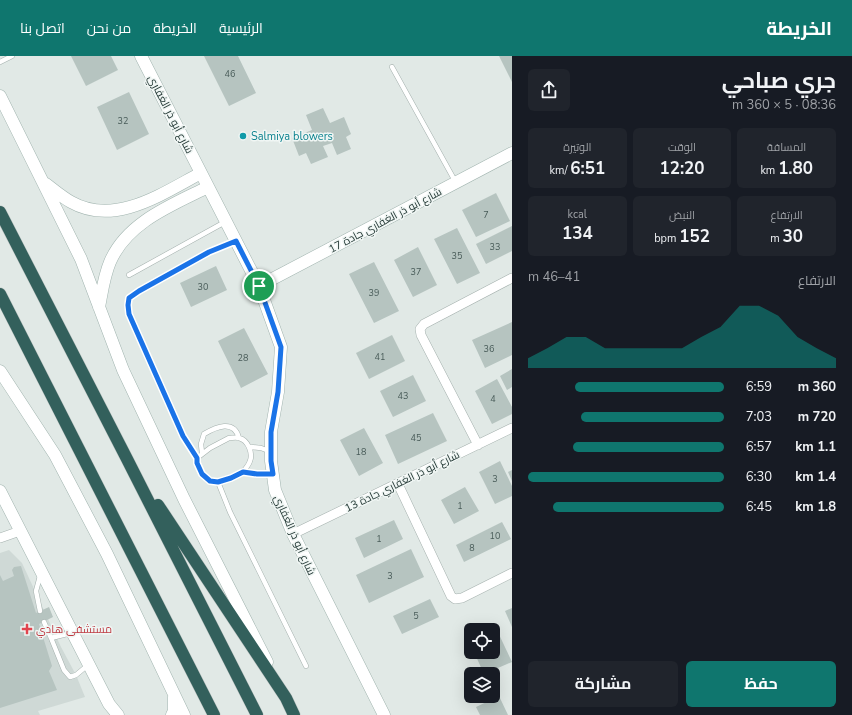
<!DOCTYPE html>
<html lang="ar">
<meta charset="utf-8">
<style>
:root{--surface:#171b24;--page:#20242c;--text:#f1f3f6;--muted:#9ea1a6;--accent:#0f766e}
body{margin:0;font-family:"Nunito Sans",Cairo,sans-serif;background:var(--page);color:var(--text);direction:rtl;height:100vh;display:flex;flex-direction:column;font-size:15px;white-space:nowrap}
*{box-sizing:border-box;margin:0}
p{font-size:13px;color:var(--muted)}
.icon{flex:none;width:22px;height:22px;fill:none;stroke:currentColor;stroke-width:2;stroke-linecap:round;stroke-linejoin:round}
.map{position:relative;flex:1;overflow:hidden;direction:ltr}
.side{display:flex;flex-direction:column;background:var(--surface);width:340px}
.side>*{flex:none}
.buttons{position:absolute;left:464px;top:567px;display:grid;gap:8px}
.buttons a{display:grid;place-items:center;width:36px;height:36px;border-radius:6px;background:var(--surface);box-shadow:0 4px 16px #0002;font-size:20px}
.pin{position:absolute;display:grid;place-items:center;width:34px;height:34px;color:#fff;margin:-17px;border:2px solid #fff;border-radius:50%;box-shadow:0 1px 4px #0007}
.round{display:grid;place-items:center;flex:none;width:42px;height:42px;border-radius:6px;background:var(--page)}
.head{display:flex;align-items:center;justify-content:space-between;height:68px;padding:0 16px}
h1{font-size:22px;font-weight:700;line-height:30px}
.stats{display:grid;grid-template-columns:repeat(3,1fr);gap:6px;height:68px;padding:4px 16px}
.stats div{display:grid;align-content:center;border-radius:6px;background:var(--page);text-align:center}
.stats b{font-size:17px;font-weight:700}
.stats small{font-size:11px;font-weight:400}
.stats p{font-size:11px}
.chart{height:112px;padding:8px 16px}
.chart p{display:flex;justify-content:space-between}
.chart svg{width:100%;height:72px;margin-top:4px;fill:var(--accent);opacity:.7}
.action{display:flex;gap:8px;margin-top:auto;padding:8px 16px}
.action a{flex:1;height:46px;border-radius:6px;background:var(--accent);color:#fff;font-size:16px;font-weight:700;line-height:46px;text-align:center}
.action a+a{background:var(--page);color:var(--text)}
ul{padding:0 16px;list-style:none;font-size:13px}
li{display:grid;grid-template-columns:64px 48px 1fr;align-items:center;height:30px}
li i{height:10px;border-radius:5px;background:var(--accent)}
header{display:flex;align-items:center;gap:24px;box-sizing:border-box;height:56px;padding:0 20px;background:var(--accent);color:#fff}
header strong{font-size:19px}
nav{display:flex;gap:22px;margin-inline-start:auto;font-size:14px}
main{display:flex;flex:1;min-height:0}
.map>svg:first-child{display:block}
.built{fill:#cfd9d6}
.building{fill:#b6c4c0}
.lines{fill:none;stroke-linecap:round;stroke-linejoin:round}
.lane-casing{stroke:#a4b0ad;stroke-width:5.5}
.street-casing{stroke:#a4b0ad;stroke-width:10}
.secondary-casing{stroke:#a1b4af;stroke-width:13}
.highway-casing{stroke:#bdc3c2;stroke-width:13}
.lane{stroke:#fff;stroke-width:4.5}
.street{stroke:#fff;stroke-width:9}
.secondary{stroke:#fff;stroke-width:12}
.highway{stroke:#33605c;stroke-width:12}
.route-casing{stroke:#fff;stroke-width:8}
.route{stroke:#1a73e8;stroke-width:5}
.culture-dot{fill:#0f9aa8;stroke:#f0f6f4;stroke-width:1.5}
.health-dot{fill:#e0444e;stroke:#f0f6f4;stroke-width:1.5}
.labels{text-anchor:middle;stroke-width:3;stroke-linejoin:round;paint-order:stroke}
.number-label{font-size:9px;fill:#485b58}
.street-label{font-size:11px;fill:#233835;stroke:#f0f6f4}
.culture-label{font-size:11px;fill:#0d838f;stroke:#f0f6f4;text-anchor:start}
.health-label{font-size:11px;fill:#be3a42;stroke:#f0f6f4;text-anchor:start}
</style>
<header>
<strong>الخريطة</strong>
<nav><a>الرئيسية</a><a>الخريطة</a><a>من نحن</a><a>اتصل بنا</a></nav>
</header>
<main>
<section class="side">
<div class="head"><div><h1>جري صباحي</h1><p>08:36 · 5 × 360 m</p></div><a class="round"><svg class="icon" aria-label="share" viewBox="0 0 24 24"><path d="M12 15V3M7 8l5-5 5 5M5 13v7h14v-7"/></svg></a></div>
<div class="stats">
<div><p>المسافة</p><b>1.80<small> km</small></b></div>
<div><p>الوقت</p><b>12:20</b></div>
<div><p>الوتيرة</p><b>6:51<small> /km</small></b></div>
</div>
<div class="stats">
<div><p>الارتفاع</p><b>30<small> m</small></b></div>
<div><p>النبض</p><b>152<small> bpm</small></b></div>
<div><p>kcal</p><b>134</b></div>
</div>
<div class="chart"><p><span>الارتفاع</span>41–46 m</p>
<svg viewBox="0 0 160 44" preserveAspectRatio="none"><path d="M0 44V38L10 32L20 25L30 25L40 32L50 32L60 32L70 32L80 32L90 25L100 19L110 6L120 6L130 12L140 25L150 32L160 38V44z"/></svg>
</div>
<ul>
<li><b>360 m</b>6:59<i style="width:76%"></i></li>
<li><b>720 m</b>7:03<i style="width:73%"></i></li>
<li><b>1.1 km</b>6:57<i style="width:77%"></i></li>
<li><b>1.4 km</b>6:30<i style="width:100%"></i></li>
<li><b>1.8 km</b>6:45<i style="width:87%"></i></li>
</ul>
<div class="action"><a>حفظ</a><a>مشاركة</a></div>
</section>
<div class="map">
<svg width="512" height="659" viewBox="0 0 512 659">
<rect width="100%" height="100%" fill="#e1e9e6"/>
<!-- built -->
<path class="built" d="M9 494 22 507 61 591 76 619 85 641 38 655 40 659H0V497Z"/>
<!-- building -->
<path class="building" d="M71 0H111L118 14 86 30Z
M204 0H238L256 37 229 50Z
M499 0H512V26Z
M129 36 149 78 117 94 97 51Z
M323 52 330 67 344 61 351 78 346 81 351 93 337 99 332 87 323 90 328 101 311 108 306 97 299 100 292 82 312 74 306 59Z
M496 137 510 165 476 181 462 154Z
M512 170V195L486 208 476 188Z
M457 172 480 217 457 228 434 183Z
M418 191 437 229 413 241 394 204Z
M374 206 399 255 374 267 349 218Z
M216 210 227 234 191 251 180 227Z
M512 266V299L485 312 472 284Z
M244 272 268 318 241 332 218 285Z
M392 279 405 305 369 323 356 297Z
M512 313V331L507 334 500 320Z
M413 319 426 345 393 361 380 335Z
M497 323 512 351V358L492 368 475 335Z
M433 357 447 385 398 408 385 379Z
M364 372 383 407 359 420 340 384Z
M500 405 512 430V440L495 448 479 416Z
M512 414V425L508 416Z
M465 431 479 455 454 468 441 444Z
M394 464 403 483 364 502 355 482Z
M502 466 511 483 464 506 456 489Z
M411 493 424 521 369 547 356 519Z
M21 510 36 557 49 551 53 561 39 568 52 610 49 615 57 634 0 652V519L3 525 14 520 12 514 14 511Z
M430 543 439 561 402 578 393 560Z
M512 552V571L505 555Z
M495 570 512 606 484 618 474 596H493V574H485Z
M471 580V590L467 582Z
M499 640 508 659H480L476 651Z"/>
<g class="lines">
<!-- lane casing -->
<g class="lane-casing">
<path id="lane" d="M0 6 12 0
M392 11 455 125
M129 219 225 166
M229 382C232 382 236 381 239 382 248 384 253 397 250 405 249 408 245 414 243 415 241 417 237 419 235 420 216 430 198 426 197 402L210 392Z
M250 391 261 392 269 395
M202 397 201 388 204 378C216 371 234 363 239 382
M197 402 183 380 141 284 129 258 128 249 129 242 139 235 209 196 236 185
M243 416 257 418H273
M218 426 230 456 306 610
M40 555 36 535 40 520
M44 566 51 582 71 577
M51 582 64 614 70 621 76 619 88 609"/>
</g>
<!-- street casing -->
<g class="street-casing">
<path id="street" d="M478 389 421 279 420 273 424 268 512 222
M398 428 451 540 455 543 462 542 512 517
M293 478 512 372
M0 482 20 475"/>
</g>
<!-- secondary casing -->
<g class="secondary-casing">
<path id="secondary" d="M141 0 259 230 281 291 278 336 271 376V405L275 434 293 478 384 659
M0 40 81 203 123 314 184 443 267 606
M46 128C54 134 62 141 71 146 115 171 163 137 201 117
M259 230 512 97
M99 251C102 236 104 220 110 206 127 166 172 149 208 131
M0 315 55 399 107 498 184 659
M0 435 109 648 118 659
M172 659 174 655V641"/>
</g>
<!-- highway casing -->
<g class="highway-casing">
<path id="highway" d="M0 156 127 403 257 659
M0 238 214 659
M158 449 286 642 294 659"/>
</g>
<!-- lane -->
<use href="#lane" class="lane"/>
<!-- street -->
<use href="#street" class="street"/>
<!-- secondary -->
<use href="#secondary" class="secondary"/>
<!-- highway -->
<use href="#highway" class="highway"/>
</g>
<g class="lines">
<!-- route casing -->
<g class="route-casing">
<path id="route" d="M236 185 259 230 281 291 278 336 271 376V405L273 418H257L243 416 231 422 218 426 210 425 202 418 197 407V402L183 380 129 258 128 249 129 242 139 235 209 196Z"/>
</g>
<!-- route -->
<use href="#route" class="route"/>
</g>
<!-- markers -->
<circle class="culture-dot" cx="243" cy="80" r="4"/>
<path class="health-dot" d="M25 567h4v4h4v4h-4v4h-4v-4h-4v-4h4z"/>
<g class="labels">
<!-- number labels -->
<g class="number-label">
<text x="230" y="21">46</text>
<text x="123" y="68">32</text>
<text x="486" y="162">7</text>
<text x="495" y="194">33</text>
<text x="457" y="203">35</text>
<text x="416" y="219">37</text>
<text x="203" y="234">30</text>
<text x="374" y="240">39</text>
<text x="489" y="296">36</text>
<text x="380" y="304">41</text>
<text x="243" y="305">28</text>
<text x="403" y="343">43</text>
<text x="493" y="346">4</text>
<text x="416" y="385">45</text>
<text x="361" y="399">18</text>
<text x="495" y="426">3</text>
<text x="460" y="453">1</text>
<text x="495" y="483">10</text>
<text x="379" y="486">1</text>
<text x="472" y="495">8</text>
<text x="390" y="523">3</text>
<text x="416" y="563">5</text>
</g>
<!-- street labels -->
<g class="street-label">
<text transform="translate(171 58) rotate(63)" y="4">شارع أبو ذر الغفاري</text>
<text transform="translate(385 164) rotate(-28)" y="4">شارع أبو ذر الغفاري جادة 17</text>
<text transform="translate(402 425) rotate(-26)" y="4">شارع أبو ذر الغفاري جادة 13</text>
<text transform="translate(295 479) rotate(66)" y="4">شارع أبو ذر الغفاري</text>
</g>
<!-- culture labels -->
<g class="culture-label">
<text x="251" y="84">Salmiya blowers</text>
</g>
<!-- health labels -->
<g class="health-label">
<text x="36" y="577">مستشفى هادي</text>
</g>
</g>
</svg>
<div class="buttons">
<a><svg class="icon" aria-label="locate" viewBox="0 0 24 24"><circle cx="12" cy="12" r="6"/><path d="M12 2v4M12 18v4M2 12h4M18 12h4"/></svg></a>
<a><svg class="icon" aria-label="layers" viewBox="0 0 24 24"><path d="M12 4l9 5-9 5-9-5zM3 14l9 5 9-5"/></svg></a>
</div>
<div class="pin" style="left:259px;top:230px;background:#1e9e55"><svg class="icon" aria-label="arrive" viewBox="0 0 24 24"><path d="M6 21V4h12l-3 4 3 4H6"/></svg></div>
</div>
</main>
